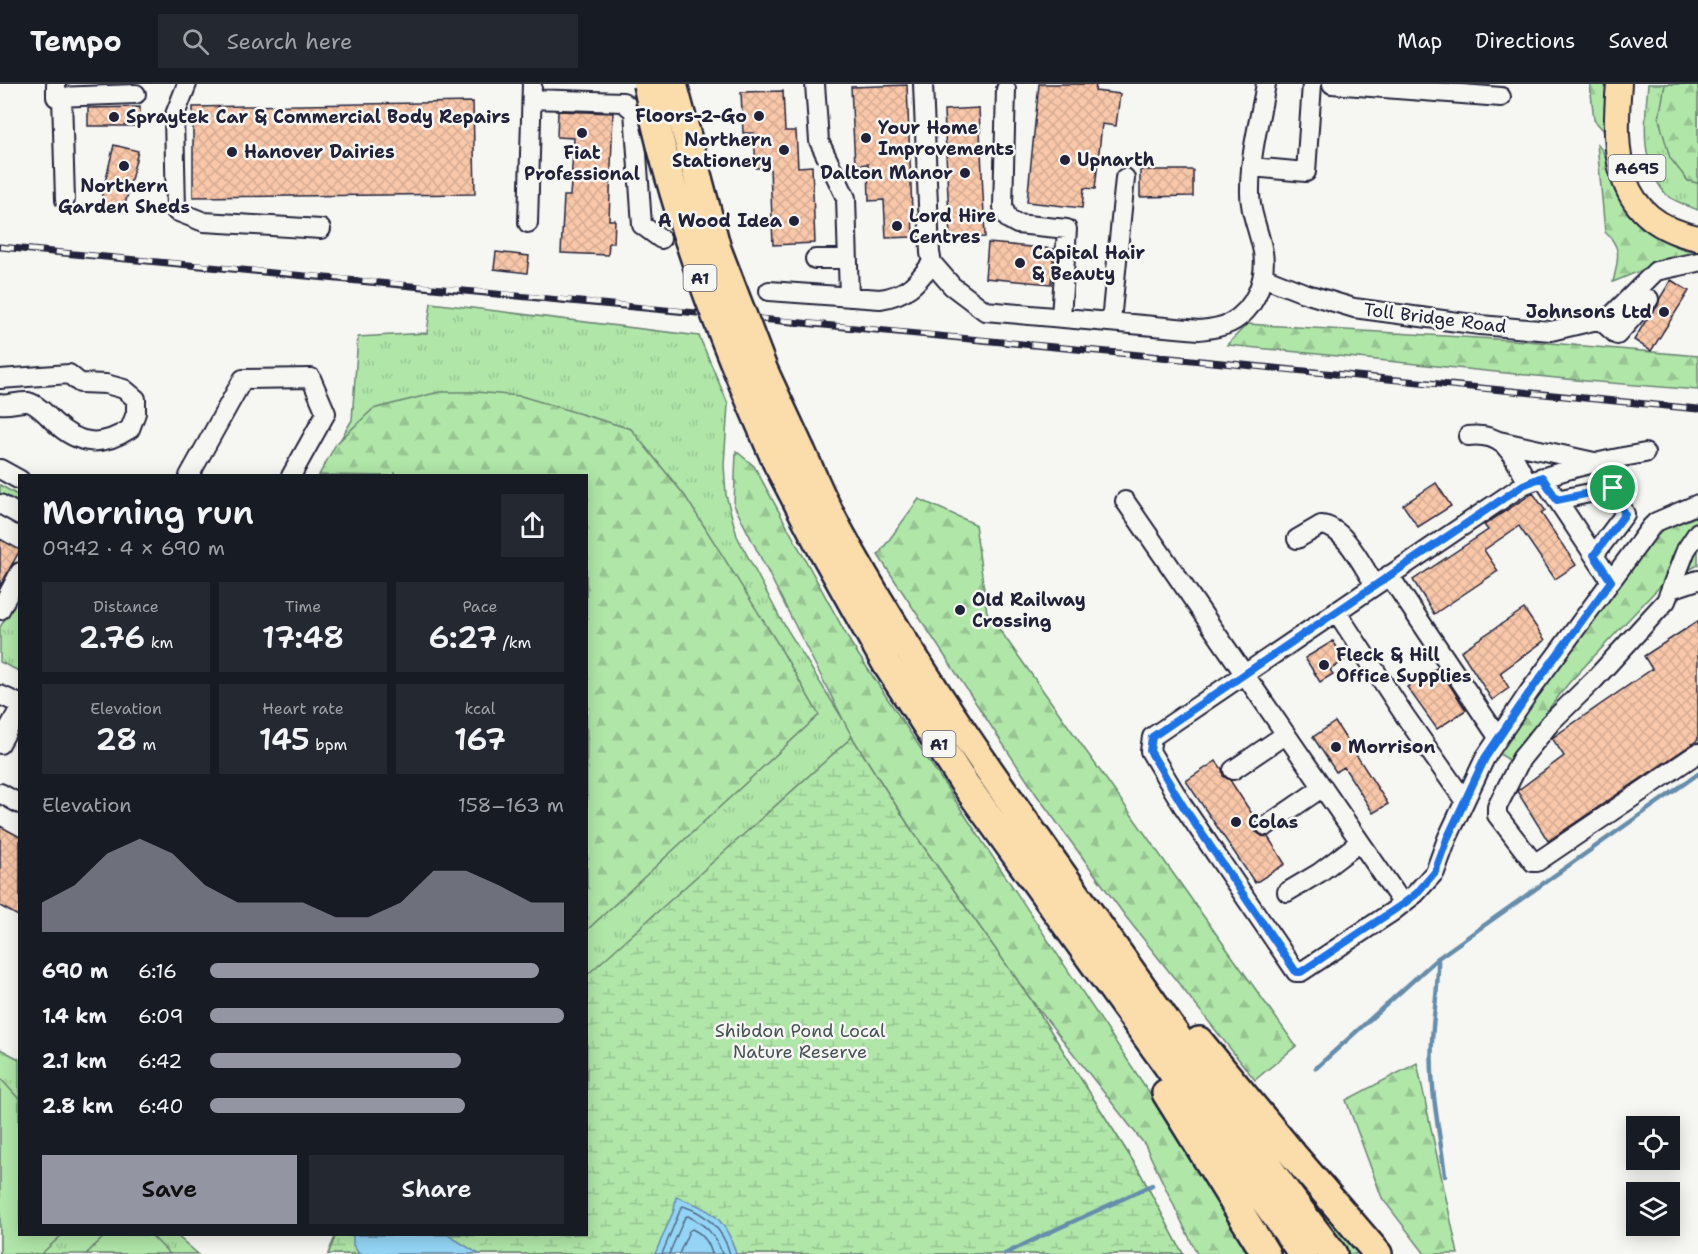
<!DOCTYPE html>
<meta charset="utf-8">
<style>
:root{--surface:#171b24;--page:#242831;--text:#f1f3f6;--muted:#9ea1a6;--line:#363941;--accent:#9495a2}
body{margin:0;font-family:"Shantell Sans",sans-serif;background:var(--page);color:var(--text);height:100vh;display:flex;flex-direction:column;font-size:22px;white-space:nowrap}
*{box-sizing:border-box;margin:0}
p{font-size:20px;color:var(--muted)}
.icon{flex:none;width:33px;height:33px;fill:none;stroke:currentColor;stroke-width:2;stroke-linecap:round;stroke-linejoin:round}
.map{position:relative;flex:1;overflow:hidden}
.details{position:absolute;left:18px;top:390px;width:570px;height:762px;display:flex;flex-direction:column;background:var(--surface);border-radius:0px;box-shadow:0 3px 15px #0003}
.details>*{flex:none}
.fabs{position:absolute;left:1626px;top:1032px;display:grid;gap:12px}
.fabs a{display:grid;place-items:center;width:54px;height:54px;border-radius:0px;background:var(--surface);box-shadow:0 3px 15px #0003;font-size:30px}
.pin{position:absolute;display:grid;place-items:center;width:51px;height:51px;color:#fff;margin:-26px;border:3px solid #fff;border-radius:50%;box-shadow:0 2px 6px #0007}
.round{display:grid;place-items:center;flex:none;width:63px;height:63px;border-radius:0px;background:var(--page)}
.headline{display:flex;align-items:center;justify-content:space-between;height:102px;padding:0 24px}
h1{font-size:33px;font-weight:600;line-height:45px}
.stats{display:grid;grid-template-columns:repeat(3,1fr);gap:9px;height:102px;padding:6px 24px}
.stats div{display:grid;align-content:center;border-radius:0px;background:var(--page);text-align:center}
.stats b{font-size:30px;font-weight:600}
.stats small{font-size:16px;font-weight:400}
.stats p{font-size:16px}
.chart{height:168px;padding:12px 24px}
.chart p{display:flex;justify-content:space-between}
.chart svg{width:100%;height:108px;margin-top:6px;fill:var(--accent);opacity:.7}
.primary-button{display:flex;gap:12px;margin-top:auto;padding:12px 24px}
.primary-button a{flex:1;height:69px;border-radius:0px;background:var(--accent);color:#111;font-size:24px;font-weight:600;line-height:69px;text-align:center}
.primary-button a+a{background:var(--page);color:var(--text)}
ul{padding:0 24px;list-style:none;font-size:20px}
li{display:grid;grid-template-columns:96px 72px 1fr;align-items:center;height:45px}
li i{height:15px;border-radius:8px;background:var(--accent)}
header{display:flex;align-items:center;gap:36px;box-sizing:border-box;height:84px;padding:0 30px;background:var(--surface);border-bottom:2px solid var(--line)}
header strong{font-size:28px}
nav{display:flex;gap:33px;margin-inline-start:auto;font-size:21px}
.search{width:420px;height:54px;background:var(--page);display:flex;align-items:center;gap:15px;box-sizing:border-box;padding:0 21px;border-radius:0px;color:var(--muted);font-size:22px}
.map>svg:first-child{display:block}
.grass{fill:url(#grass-tufts);stroke:#698472;stroke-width:1.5}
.forest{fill:url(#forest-firs);stroke:#698472;stroke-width:1.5}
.wetland{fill:url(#wetland-marsh);stroke:#698472;stroke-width:1.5}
.pitch{fill:#b0e6a8;stroke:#698472;stroke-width:1.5}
.water{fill:#94d5f6;stroke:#668dab;stroke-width:1.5}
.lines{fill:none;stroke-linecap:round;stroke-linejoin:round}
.shore{stroke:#506a86;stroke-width:1.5}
.stream{stroke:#668dab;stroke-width:4.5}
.building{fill:url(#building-cross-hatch);stroke:#22223b;stroke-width:1.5}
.minor-casing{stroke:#22223b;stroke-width:22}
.major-casing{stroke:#22223b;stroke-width:28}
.highway-casing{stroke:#22223b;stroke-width:32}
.minor{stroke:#f6f6f2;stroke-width:18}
.major{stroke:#faddab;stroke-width:24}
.highway{stroke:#faddab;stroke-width:27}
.rail-casing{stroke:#22223b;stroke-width:7}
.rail{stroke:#f6f6f2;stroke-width:4.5;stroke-dasharray:14;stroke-linecap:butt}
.highway-bridge-casing{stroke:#22223b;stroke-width:32;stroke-linecap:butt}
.highway-bridge{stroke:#faddab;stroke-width:27}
.route-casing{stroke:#fff;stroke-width:12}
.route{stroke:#1a73e8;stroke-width:8}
.poi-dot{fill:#22223b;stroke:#f6f6f2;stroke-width:2}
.labels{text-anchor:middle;stroke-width:5;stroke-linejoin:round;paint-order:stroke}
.shield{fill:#f6f6f2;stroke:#626272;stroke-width:1.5}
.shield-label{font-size:16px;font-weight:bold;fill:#22223b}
.poi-label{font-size:18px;font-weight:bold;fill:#22223b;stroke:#f6f6f2;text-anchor:start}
.street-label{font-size:18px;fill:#22223b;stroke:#f6f6f2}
.park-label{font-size:18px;fill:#465356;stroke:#f6f6f2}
</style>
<header>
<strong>Tempo</strong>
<div class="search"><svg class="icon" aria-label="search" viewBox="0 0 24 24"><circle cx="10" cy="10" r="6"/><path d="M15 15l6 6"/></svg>Search here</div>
<nav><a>Map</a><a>Directions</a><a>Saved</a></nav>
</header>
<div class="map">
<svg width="1698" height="1170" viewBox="0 0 1698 1170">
<defs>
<pattern id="grass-tufts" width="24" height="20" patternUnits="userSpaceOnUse" patternTransform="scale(1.5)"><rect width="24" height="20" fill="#b0e6a8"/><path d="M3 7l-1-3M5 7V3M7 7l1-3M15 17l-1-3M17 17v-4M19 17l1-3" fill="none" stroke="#97c592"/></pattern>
<pattern id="forest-firs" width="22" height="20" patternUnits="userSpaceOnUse" patternTransform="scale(1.5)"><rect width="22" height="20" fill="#b0e6a8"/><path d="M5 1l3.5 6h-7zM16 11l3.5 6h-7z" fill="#97c592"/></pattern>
<pattern id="wetland-marsh" width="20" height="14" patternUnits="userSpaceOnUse" patternTransform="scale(1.5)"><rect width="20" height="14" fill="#b0e6a8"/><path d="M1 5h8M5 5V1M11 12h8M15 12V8" fill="none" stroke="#97c592"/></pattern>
<pattern id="building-cross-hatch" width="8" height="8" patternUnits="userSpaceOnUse" patternTransform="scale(1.5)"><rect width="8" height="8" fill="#f9c7a9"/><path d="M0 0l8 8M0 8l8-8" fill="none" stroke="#d5ab92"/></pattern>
</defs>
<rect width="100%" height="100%" fill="#f6f6f2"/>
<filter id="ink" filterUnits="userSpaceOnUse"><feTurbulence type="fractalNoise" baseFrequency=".0167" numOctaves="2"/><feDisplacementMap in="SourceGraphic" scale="12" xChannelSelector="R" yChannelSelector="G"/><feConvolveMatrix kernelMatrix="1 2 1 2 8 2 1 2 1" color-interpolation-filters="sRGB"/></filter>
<g filter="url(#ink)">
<!-- grass -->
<path class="grass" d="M1648 0H1698V126C1688 122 1672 117 1665 109 1639 79 1645 35 1648 0Z
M431 219 699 252 728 320 724 381 726 411 737 452 780 534 911 745 1029 913 1138 1085 1183 1170H328L336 1151 586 1150V392H319L352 336 358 253 427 249Z
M0 401 19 412V423L0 412Z
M19 511V587L0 578V543Z
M0 965 19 975 20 1150 176 1151 198 1170H0Z
M1277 1068 1364 1170H1349L1272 1072Z"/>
<!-- forest -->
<path class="forest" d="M1590 0H1607L1604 47 1594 36Z
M1665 0H1698V99L1688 97 1670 74 1659 35Z
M1597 60C1611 74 1608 89 1617 106 1632 135 1664 165 1698 168V173L1661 178 1613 198C1618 176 1623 164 1605 148Z
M1247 240 1527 257 1698 272V306L1586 297 1227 261Z
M439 308H476L521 312 631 345 685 412 778 560 819 631 587 846 586 392H398L395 389 394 392 319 391 336 360 373 325Z
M736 367 754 382 852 561 1164 1031 1248 1170H1197L1145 1061 1029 913 911 745 852 653 734 421Z
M919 415 975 440 987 528 1296 962 1255 996 1126 833 1036 710 878 471Z
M1698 432V481L1662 500 1568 600 1509 676 1498 669 1518 637 1659 447Z
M1417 979 1458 1170H1425L1382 1114 1346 1016Z"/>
<!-- wetland -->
<path class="wetland" d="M852 653 911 745 1029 913 1138 1085 1183 1170H328L336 1151 586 1150 587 891Z"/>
<!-- pitch -->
<path class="pitch" d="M0 994 19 1015 20 1150 62 1151 41 1170H0Z
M107 1150 151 1151 170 1170H86Z"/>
<!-- water -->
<path class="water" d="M676 1113C710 1124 726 1134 736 1170H655L674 1126Z
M353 1151H448L479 1170H359L353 1161Z"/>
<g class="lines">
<!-- shore -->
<path class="shore" d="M662 1170 681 1124 683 1122C708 1130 723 1146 730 1170
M669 1170 685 1133 688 1132C706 1141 716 1151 722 1170
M679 1170 689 1147 692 1145C703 1150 709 1158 712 1170"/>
<!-- stream -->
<path class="stream" d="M1438 874C1439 903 1433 930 1432 958 1429 1002 1440 1049 1445 1092
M1316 984 1438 874 1698 690
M1005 1170C1053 1145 1103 1125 1152 1101"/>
</g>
<!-- building -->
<path class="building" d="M1039 0H1096L1095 7 1120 10 1116 42 1102 40 1095 105 1084 104 1082 124 1027 118Z
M907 1 913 153 886 154 884 116 869 117 868 80 855 81 851 3Z
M783 7 785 47H796L798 83 812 82 815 159 773 161 770 84H756L754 49H743L741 8Z
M473 18 475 110 193 113V23Z
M140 23V42H88V24Z
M979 24 985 153 950 155 944 26Z
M558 27 613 29 609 136H615L614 159H609L608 171 561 169 564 112H570L574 54 557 53Z
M114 61 138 67 124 125 100 119Z
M1140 86H1193V112L1140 113Z
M988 159 1054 165 1051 200 985 194Z
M496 168 529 172 527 189 494 185Z
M1671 196 1689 207 1651 267 1634 256 1648 233 1658 222 1660 214Z
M1436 399 1451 422 1418 443 1403 421Z
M1533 409 1545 426 1541 429 1576 481 1555 495 1519 442 1484 466 1498 487 1434 530 1413 496 1488 446 1484 441Z
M0 455 20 466 0 502Z
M1524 525 1545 556 1500 589 1509 604 1492 616 1461 567Z
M1698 537V656L1548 757 1517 707 1564 672 1552 654 1652 585 1644 572Z
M1333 557 1345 576 1330 586 1333 590 1320 598 1305 574Z
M1438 583 1466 626 1437 645 1407 603Z
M1335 638 1388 720 1373 729 1344 683 1336 688 1313 653Z
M1216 677 1222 685 1223 692 1230 696 1256 736 1255 742 1256 748 1262 752 1268 753 1285 780 1255 799 1186 697Z
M0 742 20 753V833L0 822Z"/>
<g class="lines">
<!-- minor casing -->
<g class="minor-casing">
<path id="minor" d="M56 0V13L136 10
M187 0 174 33 176 127 204 138 321 145
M815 0 819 57 846 114 849 213
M923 0 930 169 932 179 952 202 985 227 1199 246C1209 245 1220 244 1230 239 1255 226 1267 195 1263 168 1259 146 1249 127 1250 105 1250 70 1260 34 1266 0
M1332 0 1501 13
M1006 5 1003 123 1008 135 1017 140 1067 145 1061 233
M62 13 65 116
M532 15 623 18 634 27 642 141 661 155
M1251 83 1306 88 1312 0
M528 139 532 0
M815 175H848
M1263 193 1304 209 1354 224 1480 241 1551 247 1610 233 1656 187 1698 178
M769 207 880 215C907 211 916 200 932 179
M1599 235 1617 251 1649 215
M1111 238 1125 94
M0 295 69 290 80 299 106 300 124 305 136 315V329L130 345C102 363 79 362 54 338 48 332 37 320 28 318 19 317 9 322 0 320
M1468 352C1506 348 1512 371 1528 399
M1499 357 1594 378
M1645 369C1604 376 1562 385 1523 401L1152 653 1150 667 1183 722 1296 888H1301L1392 828 1415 810 1435 788 1447 755 1485 674 1529 608 1651 443 1656 438 1698 420
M0 385 20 396
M189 392 243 295 311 294 326 329 291 392
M1542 393 1611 497
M1557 416 1613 404 1625 430 1594 471
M1125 417 1403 820
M0 420 20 431
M1698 448 1686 466 1666 517 1594 596 1551 638 1521 675 1497 723V731L1533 778H1537L1698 669
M1297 455 1321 441C1344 442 1363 483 1375 501
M1389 491 1498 653
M1671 505 1698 496
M0 526 20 488
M1336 527 1405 632 1464 716
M0 611 20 620
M0 660 20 624
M1233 686 1286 650
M0 709 20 720
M1266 742 1323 703
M1287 808 1319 789 1360 758"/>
</g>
<!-- major casing -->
<g class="major-casing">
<path id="major" d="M1619 0C1613 69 1614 137 1698 154"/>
</g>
<!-- highway casing -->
<g class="highway-casing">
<path id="highway" d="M802 369C814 395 825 422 839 447 919 593 1018 728 1114 863 1187 965 1256 1071 1333 1170
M777 379 818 458 887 581 962 696 1303 1170
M1199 957 1294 1072 1378 1170
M1166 1009 1266 1170"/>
</g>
<!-- minor -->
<use href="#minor" class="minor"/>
<!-- major -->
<use href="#major" class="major"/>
<!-- highway -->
<use href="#highway" class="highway"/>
<!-- rail casing -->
<g class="rail-casing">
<path id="rail" d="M0 163C566 214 1132 271 1698 325"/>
</g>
<!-- rail -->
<use href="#rail" class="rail"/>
<!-- highway-bridge casing -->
<g class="highway-bridge-casing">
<path id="highway-bridge" d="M647 0C674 134 722 255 777 379
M673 0 717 165 764 287 802 369"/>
</g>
<!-- highway-bridge -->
<use href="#highway-bridge" class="highway-bridge"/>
</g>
</g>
<g class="lines" filter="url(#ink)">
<!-- route casing -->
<g class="route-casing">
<path id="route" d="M1542 393 1557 416 1613 404 1625 430 1594 471 1611 497 1529 609 1485 674 1447 755 1435 788 1416 810 1403 820 1301 888H1296L1183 722 1150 667 1152 653 1523 401Z"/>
</g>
<!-- route -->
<use href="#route" class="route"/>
</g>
<!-- markers -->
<g class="poi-dot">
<circle cx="759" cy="32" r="6"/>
<circle cx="114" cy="33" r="6"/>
<circle cx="582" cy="49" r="6"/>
<circle cx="866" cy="54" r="6"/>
<circle cx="784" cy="66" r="6"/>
<circle cx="232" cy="68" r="6"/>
<circle cx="1065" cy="76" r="6"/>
<circle cx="124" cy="82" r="6"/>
<circle cx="965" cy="89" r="6"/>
<circle cx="794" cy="137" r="6"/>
<circle cx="897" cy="142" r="6"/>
<circle cx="1020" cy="179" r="6"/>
<circle cx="1664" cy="228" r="6"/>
<circle cx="960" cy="526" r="6"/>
<circle cx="1324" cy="581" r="6"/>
<circle cx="1336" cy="663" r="6"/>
<circle cx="1236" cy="738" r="6"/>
</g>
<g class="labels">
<!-- shield labels -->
<g class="shield">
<rect x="1608.5" y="71" width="57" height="26" rx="4.5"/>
<rect x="683.5" y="181" width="33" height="26" rx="4.5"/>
<rect x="922.5" y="647" width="33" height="26" rx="4.5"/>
</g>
<g class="shield-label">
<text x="1637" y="90">A695</text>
<text x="700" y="200">A1</text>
<text x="939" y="666">A1</text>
</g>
<!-- poi labels -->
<g class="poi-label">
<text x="747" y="38" text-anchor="end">Floors-2-Go</text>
<text x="126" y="39">Spraytek Car &amp; Commercial Body Repairs</text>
<text x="878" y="50">Your Home<tspan x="878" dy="21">Improvements</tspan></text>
<text x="772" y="62" text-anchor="end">Northern<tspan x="772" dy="21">Stationery</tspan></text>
<text x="244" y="74">Hanover Dairies</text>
<text x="582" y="75" text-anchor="middle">Fiat<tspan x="582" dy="21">Professional</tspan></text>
<text x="1077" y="82">Upnarth</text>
<text x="953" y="95" text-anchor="end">Dalton Manor</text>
<text x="124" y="108" text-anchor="middle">Northern<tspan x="124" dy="21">Garden Sheds</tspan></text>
<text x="909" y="138">Lord Hire<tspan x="909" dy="21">Centres</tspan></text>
<text x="782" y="143" text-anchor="end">A Wood Idea</text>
<text x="1032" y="175">Capital Hair<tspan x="1032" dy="21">&amp; Beauty</tspan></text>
<text x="1652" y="234" text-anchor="end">Johnsons Ltd</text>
<text x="972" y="522">Old Railway<tspan x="972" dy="21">Crossing</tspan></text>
<text x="1336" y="577">Fleck &amp; Hill<tspan x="1336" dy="21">Office Supplies</tspan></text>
<text x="1348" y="669">Morrison</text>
<text x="1248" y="744">Colas</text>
</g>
<!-- street labels -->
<g class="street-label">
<text transform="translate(1435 234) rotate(7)" y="6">Toll Bridge Road</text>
</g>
<!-- park labels -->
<g class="park-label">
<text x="800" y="953">Shibdon Pond Local<tspan x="800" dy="21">Nature Reserve</tspan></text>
</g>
</g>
</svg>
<div class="fabs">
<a><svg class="icon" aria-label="locate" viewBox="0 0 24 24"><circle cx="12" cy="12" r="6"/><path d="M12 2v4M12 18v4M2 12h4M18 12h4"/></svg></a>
<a><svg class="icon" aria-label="layers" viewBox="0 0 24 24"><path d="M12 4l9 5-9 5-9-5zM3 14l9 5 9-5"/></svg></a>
</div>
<div class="pin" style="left:1613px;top:404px;background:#1e9e55"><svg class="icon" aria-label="arrive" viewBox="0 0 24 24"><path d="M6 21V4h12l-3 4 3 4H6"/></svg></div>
<section class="details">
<div class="headline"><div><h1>Morning run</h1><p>09:42 · 4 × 690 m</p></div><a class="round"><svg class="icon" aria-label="share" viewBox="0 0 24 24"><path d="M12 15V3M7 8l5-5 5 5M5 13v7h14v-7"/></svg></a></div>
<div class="stats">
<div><p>Distance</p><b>2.76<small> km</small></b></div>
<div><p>Time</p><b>17:48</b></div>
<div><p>Pace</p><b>6:27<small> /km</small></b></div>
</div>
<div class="stats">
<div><p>Elevation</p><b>28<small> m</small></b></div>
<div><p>Heart rate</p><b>145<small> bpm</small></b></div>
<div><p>kcal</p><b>167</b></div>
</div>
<div class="chart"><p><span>Elevation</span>158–163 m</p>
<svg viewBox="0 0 160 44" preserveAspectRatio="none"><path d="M0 44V32L10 25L20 12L30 6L40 12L50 25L60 32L70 32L80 32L90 38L100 38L110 32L120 19L130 19L140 25L150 32L160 32V44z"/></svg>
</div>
<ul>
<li><b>690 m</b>6:16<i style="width:93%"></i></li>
<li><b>1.4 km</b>6:09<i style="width:100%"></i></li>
<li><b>2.1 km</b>6:42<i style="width:71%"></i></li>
<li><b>2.8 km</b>6:40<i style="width:72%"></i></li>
</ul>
<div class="primary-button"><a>Save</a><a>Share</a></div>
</section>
</div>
